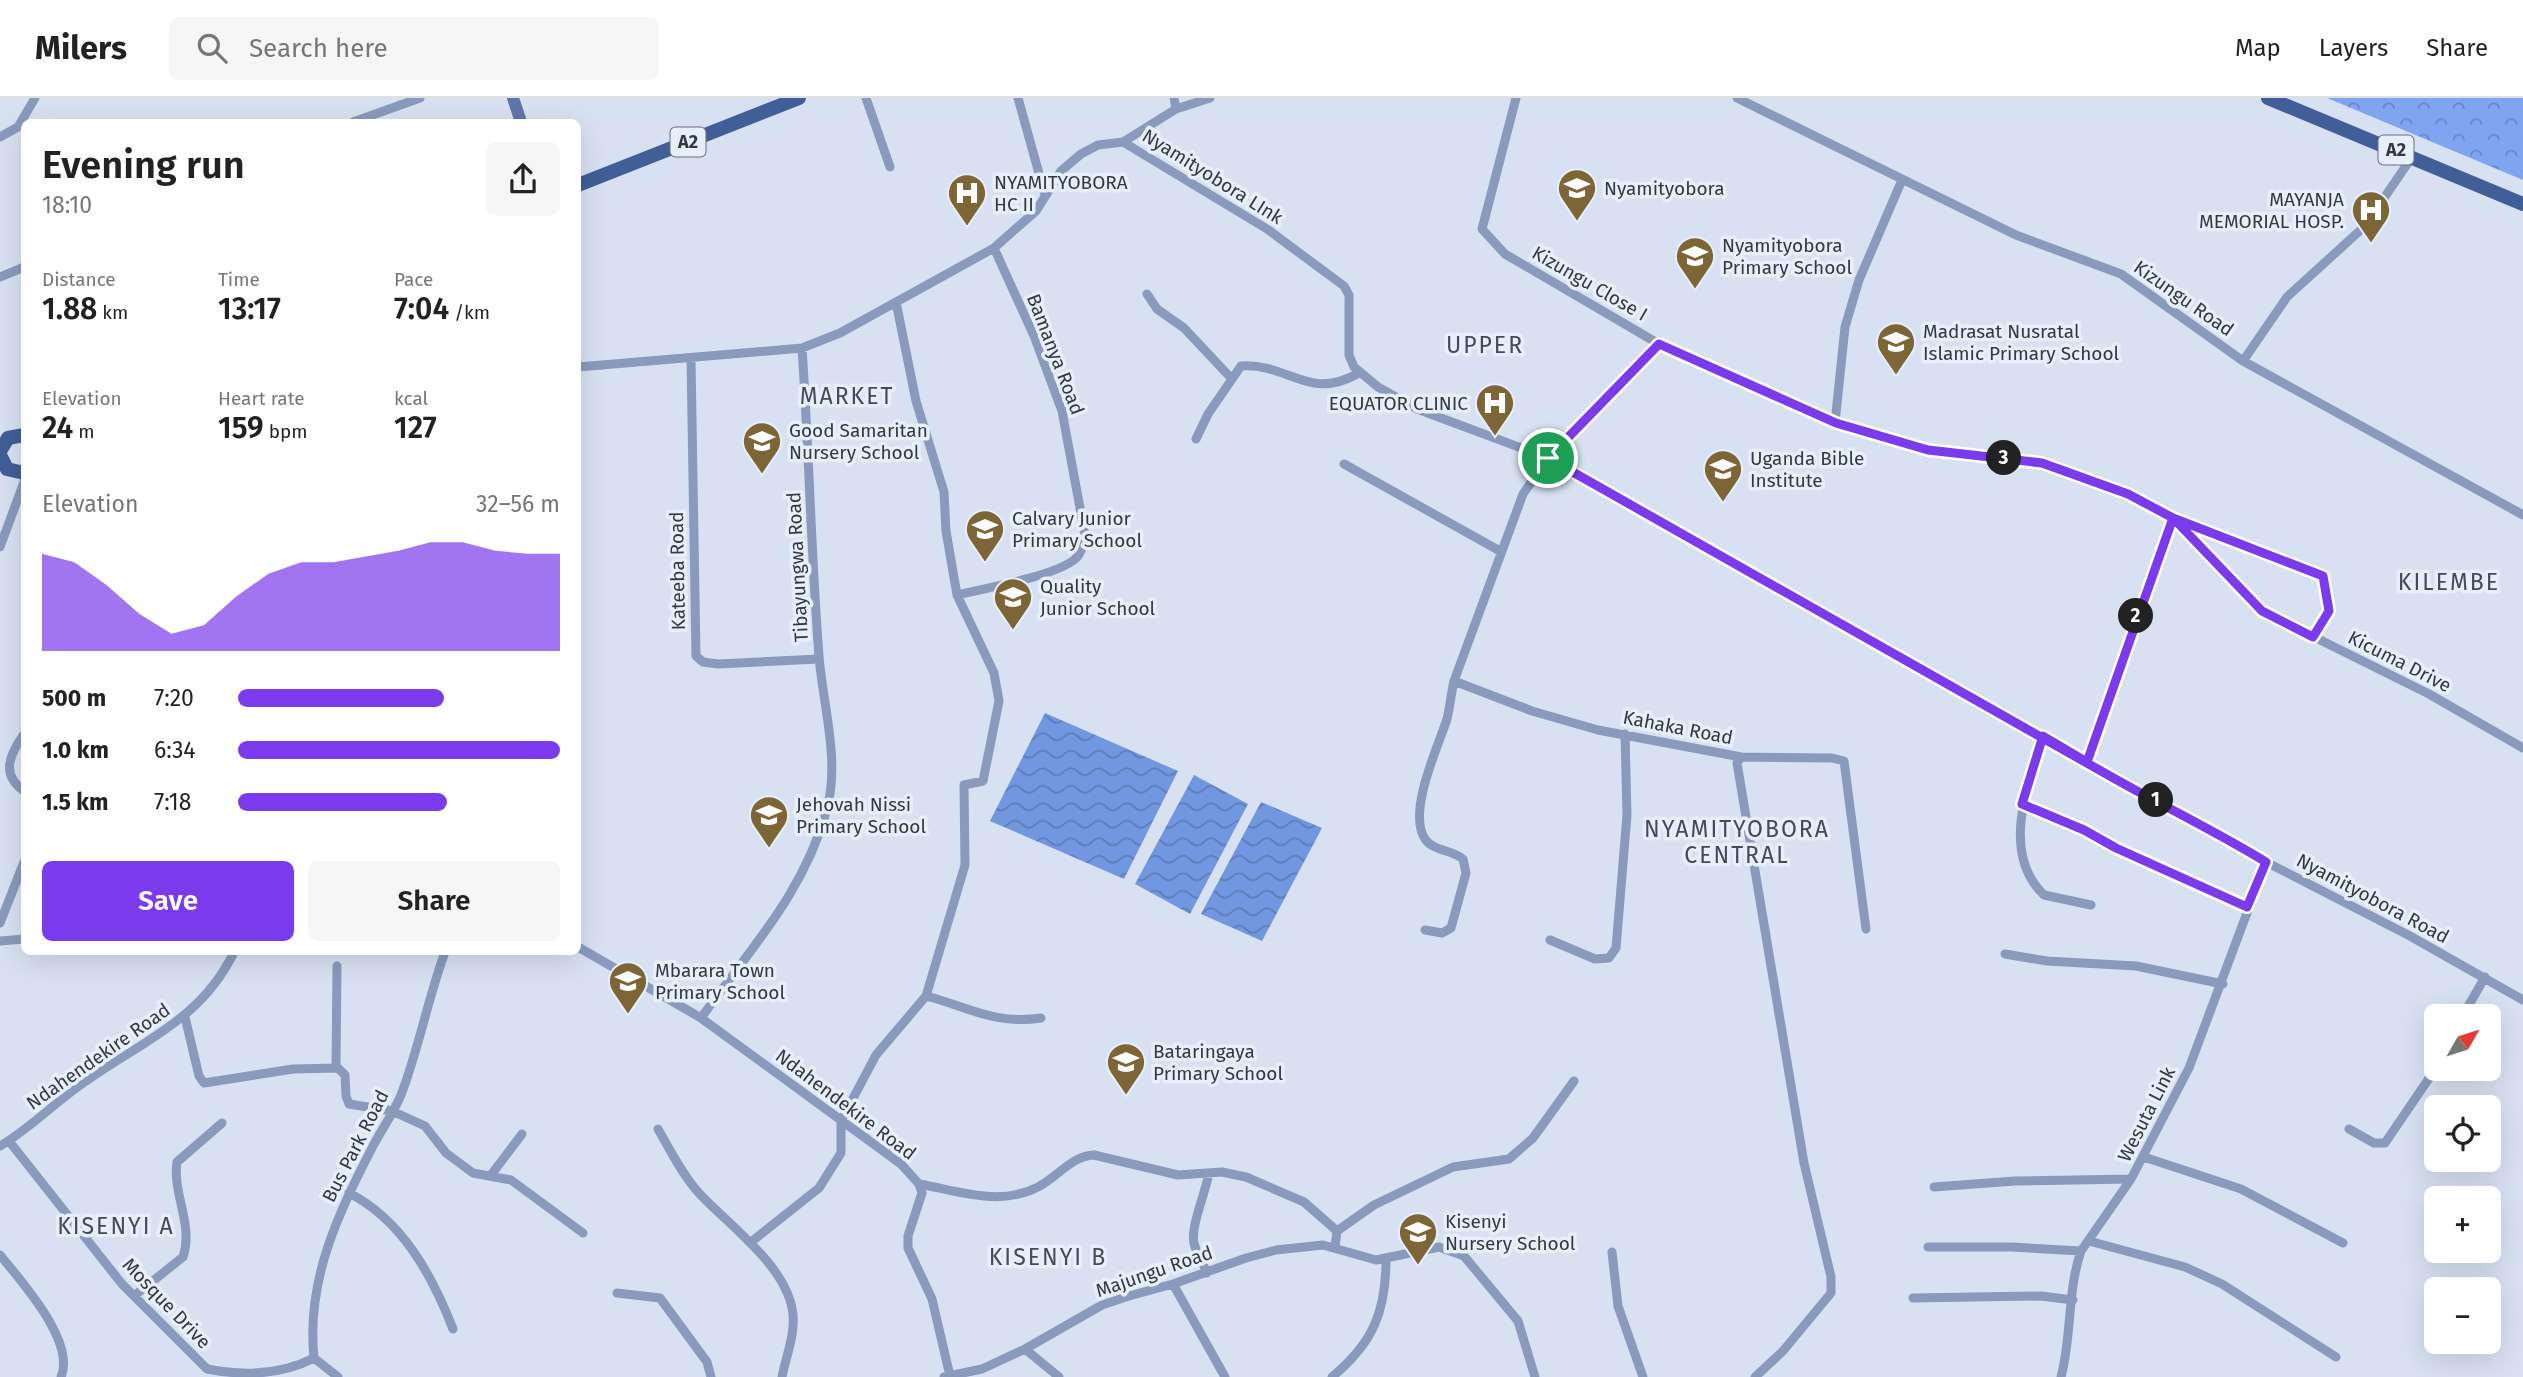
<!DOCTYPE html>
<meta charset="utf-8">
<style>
:root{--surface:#fff;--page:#f6f6f6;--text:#222;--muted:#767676;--line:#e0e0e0;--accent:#7c3aed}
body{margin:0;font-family:"Fira Sans",sans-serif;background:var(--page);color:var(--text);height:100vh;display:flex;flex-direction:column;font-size:26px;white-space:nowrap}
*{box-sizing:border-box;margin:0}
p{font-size:23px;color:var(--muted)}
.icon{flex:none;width:38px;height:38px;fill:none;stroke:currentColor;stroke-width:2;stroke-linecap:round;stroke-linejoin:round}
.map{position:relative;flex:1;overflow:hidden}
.panel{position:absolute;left:21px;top:21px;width:560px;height:836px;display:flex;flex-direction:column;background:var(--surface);border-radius:10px;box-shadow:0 7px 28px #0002}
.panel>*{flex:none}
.needle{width:46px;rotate:51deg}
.buttons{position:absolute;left:2424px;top:906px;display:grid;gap:14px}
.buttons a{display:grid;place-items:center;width:77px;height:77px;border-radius:10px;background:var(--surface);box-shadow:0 7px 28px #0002;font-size:35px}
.pin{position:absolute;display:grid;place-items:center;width:60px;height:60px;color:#fff;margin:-30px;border:4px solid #fff;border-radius:50%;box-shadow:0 2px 7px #0007}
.km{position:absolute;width:35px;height:35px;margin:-18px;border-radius:50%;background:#222;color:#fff;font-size:19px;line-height:35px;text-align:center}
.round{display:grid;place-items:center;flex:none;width:74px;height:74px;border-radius:10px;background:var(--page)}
.overview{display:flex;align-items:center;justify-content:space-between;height:119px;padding:0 21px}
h1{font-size:38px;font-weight:600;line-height:52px}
.stats{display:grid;grid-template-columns:repeat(3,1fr);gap:10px;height:119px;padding:7px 21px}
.stats div{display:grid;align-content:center}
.stats b{font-size:30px;font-weight:600}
.stats small{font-size:19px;font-weight:400}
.stats p{font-size:19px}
.chart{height:196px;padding:14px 21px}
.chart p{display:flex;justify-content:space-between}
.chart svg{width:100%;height:126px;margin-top:7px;fill:var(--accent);opacity:.7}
.cta{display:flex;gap:14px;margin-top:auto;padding:14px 21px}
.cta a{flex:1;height:80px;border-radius:10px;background:var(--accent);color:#fff;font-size:28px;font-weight:600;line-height:80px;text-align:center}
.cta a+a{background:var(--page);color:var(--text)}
ul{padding:0 21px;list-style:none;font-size:23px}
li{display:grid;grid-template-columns:112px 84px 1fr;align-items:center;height:52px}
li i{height:18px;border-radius:9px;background:var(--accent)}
header{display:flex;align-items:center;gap:42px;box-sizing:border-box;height:98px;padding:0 35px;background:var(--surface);border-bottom:2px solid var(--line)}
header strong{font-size:33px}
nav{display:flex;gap:38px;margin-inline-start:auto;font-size:24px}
.search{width:490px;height:63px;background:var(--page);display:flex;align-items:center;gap:18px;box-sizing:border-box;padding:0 24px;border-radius:10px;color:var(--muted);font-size:26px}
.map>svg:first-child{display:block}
.forest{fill:url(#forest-crowns)}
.water{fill:url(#water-waves)}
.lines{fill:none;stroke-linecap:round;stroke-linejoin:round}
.street{stroke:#899abc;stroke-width:9}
.secondary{stroke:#5f77a8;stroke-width:12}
.primary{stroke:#415e98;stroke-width:14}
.route-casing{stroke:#fff;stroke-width:14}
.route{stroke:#7c3aed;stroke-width:9}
.labels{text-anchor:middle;stroke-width:7;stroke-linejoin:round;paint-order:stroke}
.shield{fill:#e7eefc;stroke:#6a6f78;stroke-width:2}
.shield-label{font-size:18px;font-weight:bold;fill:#35393f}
.street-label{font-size:19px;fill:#35393f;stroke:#e7eefc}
.poi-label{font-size:19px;fill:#35393f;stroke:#e7eefc;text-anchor:start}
.quarter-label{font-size:23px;letter-spacing:2px;fill:#434a58;stroke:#e7eefc}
</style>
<header>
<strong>Milers</strong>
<div class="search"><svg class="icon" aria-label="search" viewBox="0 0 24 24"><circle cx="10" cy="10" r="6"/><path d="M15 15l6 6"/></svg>Search here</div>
<nav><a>Map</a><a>Layers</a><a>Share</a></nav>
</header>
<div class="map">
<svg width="2523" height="1279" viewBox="0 0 2523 1279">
<defs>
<pattern id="forest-crowns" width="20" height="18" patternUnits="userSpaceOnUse" patternTransform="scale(1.75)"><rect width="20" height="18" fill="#7fa4f0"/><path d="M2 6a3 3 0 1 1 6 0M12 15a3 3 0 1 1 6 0" fill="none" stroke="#6987c4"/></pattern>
<pattern id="water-waves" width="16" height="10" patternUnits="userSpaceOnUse" patternTransform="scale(1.75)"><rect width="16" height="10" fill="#7297e1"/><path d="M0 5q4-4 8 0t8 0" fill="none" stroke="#5e7cb8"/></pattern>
</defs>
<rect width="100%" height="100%" fill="#d8e1f2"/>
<!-- forest -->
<path class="forest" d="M2327 0H2523V82Z"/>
<!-- water -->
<path class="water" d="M1045 615 1178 673 1124 781 990 723Z
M1194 677 1248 706 1190 816 1135 786Z
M1261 704 1322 730 1262 843 1201 816Z"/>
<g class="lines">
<!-- street -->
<path class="street" d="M866 0 890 69
M1018 0 1045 97
M1174 0 1176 11
M1516 0 1482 131 1505 156 1659 246 1835 325 1928 352 2042 365 2151 406 2189 435 2262 513 2429 596 2523 650
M1737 0 2016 137 2121 176 2243 263 2523 417
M353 24 420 0
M0 39 18 29 35 0
M1123 44 1176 11 1210 0
M0 179 24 169
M1147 196 1157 211 1184 230 1231 280
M896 204 916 303 944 394 946 433 957 497 994 575 999 603 983 683 964 687 965 767 926 898
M1659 246 1548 360 1523 396 1454 583 1532 613 1598 632 1741 659 1737 665 1804 1065 1831 1179V1195L1783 1253 1755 1279
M691 261 696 558 703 564 718 566 819 561
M2243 263 2287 199 2365 128 2412 59
M578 269 802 250 840 235 994 150 1036 113 1061 73 1081 56 1098 47 1123 44 1267 131 1344 188 1349 197V257L1354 269 1378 289 1417 311 1548 360 2118 682 2208 729 2266 764 2410 838 2523 902
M1835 325 1845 229 1859 182 1902 82
M1196 341 1208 316 1241 268C1290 265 1308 304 1359 275
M1344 366 1500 453
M2181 423 2323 478 2329 513 2313 539
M0 449 24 384
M957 497C986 490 1051 479 1074 462 1082 456 1083 446 1085 437L1062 313 1034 238 994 150
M24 636C10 656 0 676 24 693
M2043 638C2028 687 2000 755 2044 797L2091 807
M1741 659 1832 660 1844 663 1866 831
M2087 664 2173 420
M2023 706 2084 732 2116 750 2247 809
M0 825 24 764
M1425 832 1442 835 1451 830 1466 775 1463 761C1453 752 1433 753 1425 741 1407 714 1438 649 1447 621 1450 609 1451 596 1454 583
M1550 842 1595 861 1609 860 1616 850 1627 717 1625 636
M0 843 24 841
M578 849 701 920 901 1066 919 1086 922 1095 908 1138V1150L932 1201 950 1278
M2005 856 2047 863 2136 868 2223 886
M185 919 199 978 204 985 293 971 338 970 345 977 346 998 349 1006 392 1013 425 1028 446 1055 473 1075 511 1082 583 1135
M2462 919 2485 879
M701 920C750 851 804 795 827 711 840 661 823 608 819 558 811 455 809 352 802 250
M336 969 337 868
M658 1031C670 1052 682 1076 698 1094 728 1127 788 1168 793 1216 795 1238 786 1258 782 1279
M2349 1031 2374 1045H2385L2436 970
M9 1043 122 1186 207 1271C243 1278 281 1277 314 1260
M0 1048C31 1030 56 1003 86 983 143 943 202 921 234 854
M2144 1059 2241 1091 2343 1145
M491 1077 522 1036
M919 1086C959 1093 999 1109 1038 1089 1058 1079 1071 1058 1094 1057L1178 1077 1222 1074 1246 1079 1304 1104 1337 1133 1335 1149
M1934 1089 2015 1083 2131 1081
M349 1095C402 1122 432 1177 453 1231
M1337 1133 1374 1107 1453 1069 1509 1061 1533 1040 1574 983
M2089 1143 2185 1169 2222 1186 2336 1259
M751 1144 819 1090 841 1055V1023L876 957 926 898C969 909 994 927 1041 920
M1928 1149H2012L2081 1153
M1612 1154 1618 1208 1643 1279
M0 1157C22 1184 76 1244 61 1279
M1207 1175C1203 1165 1196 1155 1194 1145 1190 1130 1206 1093 1209 1075
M1173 1186 1225 1279
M617 1195 660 1200 707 1264 711 1279
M134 1198 183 1159C194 1127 172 1095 177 1064L222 1025
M1913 1200 2041 1198 2073 1202
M1025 1251 1059 1279
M314 1260C306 1182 338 1116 373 1048 382 1031 394 1014 401 997 419 950 428 900 445 854
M314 1260 338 1279
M944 1279 982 1271 1025 1251 1102 1207 1129 1198 1173 1186 1246 1160 1276 1152 1323 1147 1376 1162 1439 1149 1464 1158 1518 1223 1535 1279
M1332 1279C1373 1245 1386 1214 1386 1161
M2061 1279C2072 1238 2067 1194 2081 1153L2131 1081 2189 970 2266 764"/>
<!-- secondary -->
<path class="secondary" d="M513 0 521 24"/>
<!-- primary -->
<path class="primary" d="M2268 0 2523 106
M578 87 799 0
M0 353 8 340 24 337
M0 357 7 371 24 375"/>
</g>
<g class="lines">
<!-- route casing -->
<g class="route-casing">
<path id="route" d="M1548 360C1738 466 1927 575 2117 682 2167 710 2217 734 2266 764L2247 809 2116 750 2084 732 2022 706 2043 638 2087 664 2173 420 2262 513 2313 539 2329 513 2323 478 2173 420 2128 396 2042 365 1928 352 1836 325 1659 246 1548 360"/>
</g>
<!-- route -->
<use href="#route" class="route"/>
</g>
<!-- icons -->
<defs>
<g id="school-pin" transform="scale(2.0125)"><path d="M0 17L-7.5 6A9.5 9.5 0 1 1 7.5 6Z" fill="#7d6535" stroke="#e7eefc"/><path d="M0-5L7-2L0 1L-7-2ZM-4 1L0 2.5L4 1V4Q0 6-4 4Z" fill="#fff"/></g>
<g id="hospital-pin" transform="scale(2.0125)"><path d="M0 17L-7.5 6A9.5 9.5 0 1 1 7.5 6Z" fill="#7d6535" stroke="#e7eefc"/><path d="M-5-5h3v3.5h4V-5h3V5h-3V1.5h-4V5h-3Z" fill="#fff"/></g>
</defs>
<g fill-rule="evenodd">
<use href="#school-pin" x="1577" y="90"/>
<use href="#hospital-pin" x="967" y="95"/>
<use href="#hospital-pin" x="2371" y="112"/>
<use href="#school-pin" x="1695" y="158"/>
<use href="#school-pin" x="1896" y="244"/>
<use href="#hospital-pin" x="1495" y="305"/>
<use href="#school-pin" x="762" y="343"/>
<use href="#school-pin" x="1723" y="371"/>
<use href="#school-pin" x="985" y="431"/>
<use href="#school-pin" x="1013" y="499"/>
<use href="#school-pin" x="769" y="717"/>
<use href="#school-pin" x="628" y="883"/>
<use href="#school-pin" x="1126" y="964"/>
<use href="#school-pin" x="1418" y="1134"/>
</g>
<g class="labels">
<!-- shield labels -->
<g class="shield">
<rect x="670.5" y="29.5" width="35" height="29" rx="5"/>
<rect x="2378.5" y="37.5" width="35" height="29" rx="5"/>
</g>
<g class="shield-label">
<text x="688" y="50">A2</text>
<text x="2396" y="58">A2</text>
</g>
<!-- street labels -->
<g class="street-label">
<text transform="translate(1213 78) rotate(32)" y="7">Nyamityobora LInk</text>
<text transform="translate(1590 185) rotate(30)" y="7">Kizungu Close I</text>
<text transform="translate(2184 200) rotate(35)" y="7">Kizungu Road</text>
<text transform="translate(1056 256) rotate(69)" y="7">Bamanya Road</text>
<text transform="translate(797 469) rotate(-93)" y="7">Tibayungwa Road</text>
<text transform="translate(677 473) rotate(-91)" y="7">Kateeba Road</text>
<text transform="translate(2400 563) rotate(27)" y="7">Kicuma Drive</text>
<text transform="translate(1678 629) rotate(11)" y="7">Kahaka Road</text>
<text transform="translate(2373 800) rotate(28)" y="7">Nyamityobora Road</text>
<text transform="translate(98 958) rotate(-35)" y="7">Ndahendekire Road</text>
<text transform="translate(846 1006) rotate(37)" y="7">Ndahendekire Road</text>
<text transform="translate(2146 1016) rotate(-63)" y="7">Wesuta Link</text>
<text transform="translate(355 1048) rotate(-63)" y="7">Bus Park Road</text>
<text transform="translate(1154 1173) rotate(-19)" y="7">Majungu Road</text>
<text transform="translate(167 1205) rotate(46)" y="7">Mosque Drive</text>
</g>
<!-- poi labels -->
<g class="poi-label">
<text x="994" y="91">NYAMITYOBORA<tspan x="994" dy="22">HC II</tspan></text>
<text x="1604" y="97">Nyamityobora</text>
<text x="2344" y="108" text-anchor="end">MAYANJA<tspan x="2344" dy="22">MEMORIAL HOSP.</tspan></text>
<text x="1722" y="154">Nyamityobora<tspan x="1722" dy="22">Primary School</tspan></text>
<text x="1923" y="240">Madrasat Nusratal<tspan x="1923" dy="22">Islamic Primary School</tspan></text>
<text x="1468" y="312" text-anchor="end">EQUATOR CLINIC</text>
<text x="789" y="339">Good Samaritan<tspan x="789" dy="22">Nursery School</tspan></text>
<text x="1750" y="367">Uganda Bible<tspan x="1750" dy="22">Institute</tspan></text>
<text x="1012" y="427">Calvary Junior<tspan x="1012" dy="22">Primary School</tspan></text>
<text x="1040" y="495">Quality<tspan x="1040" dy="22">Junior School</tspan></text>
<text x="796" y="713">Jehovah Nissi<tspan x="796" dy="22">Primary School</tspan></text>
<text x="655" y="879">Mbarara Town<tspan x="655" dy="22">Primary School</tspan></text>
<text x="1153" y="960">Bataringaya<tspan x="1153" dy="22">Primary School</tspan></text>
<text x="1445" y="1130">Kisenyi<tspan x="1445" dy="22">Nursery School</tspan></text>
</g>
<!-- quarter labels -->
<g class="quarter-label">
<text x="1485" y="255">UPPER</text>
<text x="847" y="306">MARKET</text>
<text x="2449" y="492">KILEMBE</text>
<text x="1737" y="739">NYAMITYOBORA<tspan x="1737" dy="26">CENTRAL</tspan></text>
<text x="116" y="1136">KISENYI A</text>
<text x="1048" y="1167">KISENYI B</text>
</g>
</g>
</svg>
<div class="buttons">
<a><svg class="needle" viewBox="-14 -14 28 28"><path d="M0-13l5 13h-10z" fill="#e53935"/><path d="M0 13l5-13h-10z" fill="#767676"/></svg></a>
<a><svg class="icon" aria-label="locate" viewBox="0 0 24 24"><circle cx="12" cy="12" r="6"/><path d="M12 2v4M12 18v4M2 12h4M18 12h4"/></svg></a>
<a>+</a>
<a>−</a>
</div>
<div class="pin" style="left:1548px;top:360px;background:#1e9e55"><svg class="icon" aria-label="arrive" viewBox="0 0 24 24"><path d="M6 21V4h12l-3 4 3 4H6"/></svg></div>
<b class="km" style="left:2156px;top:702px">1</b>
<b class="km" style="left:2136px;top:518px">2</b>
<b class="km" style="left:2004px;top:360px">3</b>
<section class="panel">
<div class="overview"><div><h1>Evening run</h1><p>18:10</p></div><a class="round"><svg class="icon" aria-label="share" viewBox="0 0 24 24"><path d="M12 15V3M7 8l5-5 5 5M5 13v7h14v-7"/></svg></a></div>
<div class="stats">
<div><p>Distance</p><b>1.88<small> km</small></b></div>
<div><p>Time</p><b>13:17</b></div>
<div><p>Pace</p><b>7:04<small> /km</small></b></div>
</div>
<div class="stats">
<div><p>Elevation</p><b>24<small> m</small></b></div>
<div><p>Heart rate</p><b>159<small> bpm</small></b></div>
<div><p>kcal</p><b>127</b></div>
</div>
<div class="chart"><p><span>Elevation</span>32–56 m</p>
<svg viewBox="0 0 160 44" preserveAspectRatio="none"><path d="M0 44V10L10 13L20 21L30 31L40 38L50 35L60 25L70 17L80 13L90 13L100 11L110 9L120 6L130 6L140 9L150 10L160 10V44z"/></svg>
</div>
<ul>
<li><b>500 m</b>7:20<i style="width:64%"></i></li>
<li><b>1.0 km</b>6:34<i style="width:100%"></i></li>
<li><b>1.5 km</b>7:18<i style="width:65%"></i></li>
</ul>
<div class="cta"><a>Save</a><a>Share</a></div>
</section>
</div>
